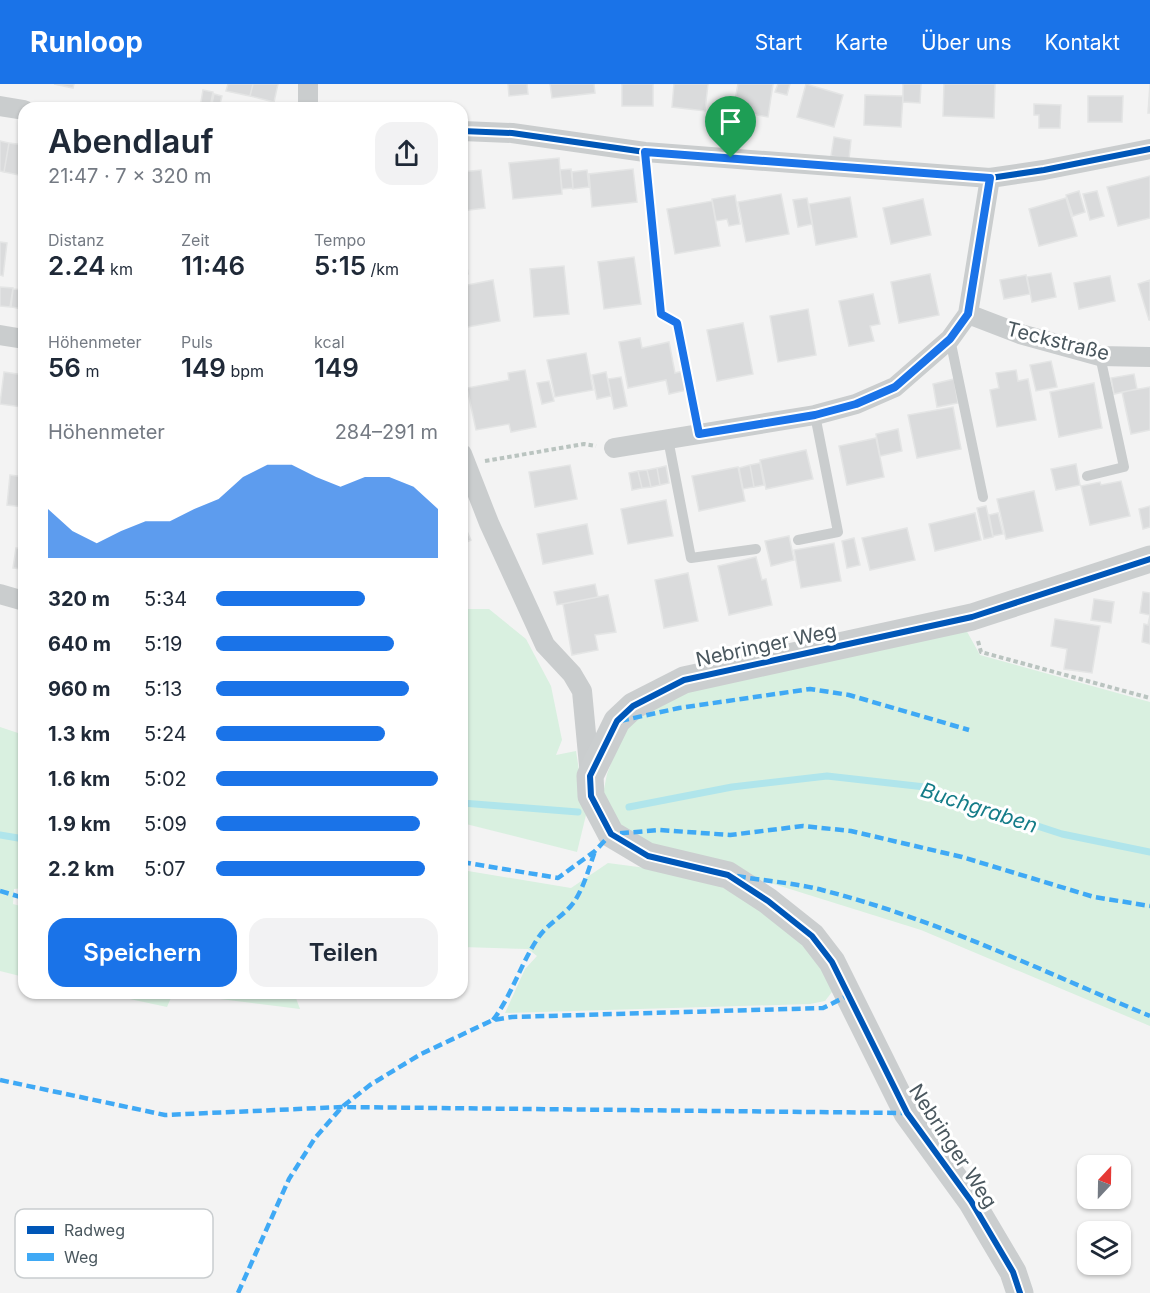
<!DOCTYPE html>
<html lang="de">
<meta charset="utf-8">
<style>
:root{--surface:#fff;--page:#f2f2f3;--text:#1f2937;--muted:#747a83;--accent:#1a73e8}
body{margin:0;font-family:Inter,sans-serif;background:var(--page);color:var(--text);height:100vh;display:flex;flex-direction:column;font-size:22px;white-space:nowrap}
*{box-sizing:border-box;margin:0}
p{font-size:20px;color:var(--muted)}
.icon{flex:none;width:33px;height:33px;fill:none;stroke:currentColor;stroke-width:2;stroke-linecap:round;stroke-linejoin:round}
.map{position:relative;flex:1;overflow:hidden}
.details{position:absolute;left:18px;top:18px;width:450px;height:897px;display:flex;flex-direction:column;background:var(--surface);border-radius:18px;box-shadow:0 2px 4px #0004}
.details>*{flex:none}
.needle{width:39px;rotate:22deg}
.controls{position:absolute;left:1077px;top:1071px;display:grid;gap:12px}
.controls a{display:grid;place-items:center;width:54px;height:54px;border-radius:12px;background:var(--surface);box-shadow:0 2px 4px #0004;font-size:30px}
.pin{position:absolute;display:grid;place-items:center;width:51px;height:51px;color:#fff;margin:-62px -26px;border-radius:50% 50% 50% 0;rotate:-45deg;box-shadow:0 0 6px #0007}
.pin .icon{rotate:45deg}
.round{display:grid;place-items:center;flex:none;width:63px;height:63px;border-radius:18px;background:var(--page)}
.head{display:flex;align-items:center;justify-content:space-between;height:102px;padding:0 30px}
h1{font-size:33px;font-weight:600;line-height:45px}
.figures{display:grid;grid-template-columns:repeat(3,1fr);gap:9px;height:102px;padding:6px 30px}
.figures div{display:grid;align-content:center}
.figures b{font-size:26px;font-weight:600}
.figures small{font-size:16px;font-weight:400}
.figures p{font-size:16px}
.chart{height:168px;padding:12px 30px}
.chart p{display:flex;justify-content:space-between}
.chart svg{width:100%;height:108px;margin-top:6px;fill:var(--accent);opacity:.7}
.button{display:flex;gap:12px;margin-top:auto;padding:12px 30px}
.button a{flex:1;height:69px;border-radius:18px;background:var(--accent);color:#fff;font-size:24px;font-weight:600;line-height:69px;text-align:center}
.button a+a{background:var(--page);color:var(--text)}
ul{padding:0 30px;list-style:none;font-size:20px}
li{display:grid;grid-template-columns:96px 72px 1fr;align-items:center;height:45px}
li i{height:15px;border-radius:8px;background:var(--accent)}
header{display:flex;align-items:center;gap:36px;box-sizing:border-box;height:84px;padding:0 30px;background:var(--accent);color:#fff}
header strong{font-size:28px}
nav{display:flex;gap:33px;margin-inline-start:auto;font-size:21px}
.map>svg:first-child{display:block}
.green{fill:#d9f0e0}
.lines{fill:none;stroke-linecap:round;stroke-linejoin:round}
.stream{stroke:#b0e5eb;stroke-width:7}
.building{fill:#dadbdc;stroke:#e4e5e5;stroke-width:1.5}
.path{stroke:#bac4c0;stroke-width:4;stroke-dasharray:4.5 3;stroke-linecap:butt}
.lane{stroke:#cacdce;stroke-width:10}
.street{stroke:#cacdce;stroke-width:20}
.secondary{stroke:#cbcecf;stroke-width:27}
.quiet{stroke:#3fa9f5;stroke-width:4.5;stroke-dasharray:9 4.5;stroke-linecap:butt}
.cycleway-casing{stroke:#fff;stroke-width:10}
.cycleway{stroke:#0057b8;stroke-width:6}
.route-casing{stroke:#fff;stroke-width:12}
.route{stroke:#1a73e8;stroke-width:8}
.labels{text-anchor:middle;stroke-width:6;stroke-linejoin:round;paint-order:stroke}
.street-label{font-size:20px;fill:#4a575e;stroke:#fff}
.water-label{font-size:21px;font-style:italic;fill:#147c88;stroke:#fff}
.key{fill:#fff;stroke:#c9cdcf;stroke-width:1.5}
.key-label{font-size:16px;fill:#4a575e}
</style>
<header>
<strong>Runloop</strong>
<nav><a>Start</a><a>Karte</a><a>Über uns</a><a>Kontakt</a></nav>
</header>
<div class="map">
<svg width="1150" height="1209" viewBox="0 0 1150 1209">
<rect width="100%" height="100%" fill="#f3f3f3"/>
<!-- green -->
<path class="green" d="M462 525H489L526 555 551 602 562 656 556 671 576 667 586 731 577 768 462 739Z
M965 544 980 571 1150 618V942L921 846 777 801 646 762 621 741 603 710 607 690 622 650 638 629 673 610Z
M0 643 24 651V804L14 805 13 820 24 823V893L0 887Z
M608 779 646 784 712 799 745 813 796 850 835 904 825 917 810 920 505 929 525 885 537 872 528 865 462 863V786L571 804Z
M102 909H294L300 925 173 909 167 923Z"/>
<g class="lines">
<!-- stream -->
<path class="stream" d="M462 719 578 728
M629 723 732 703 827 692 925 703 973 721 1062 750 1150 768
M0 751 24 755"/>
</g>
<!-- building -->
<path class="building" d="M54 0H74L73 4Z
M228 0H253L250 12 226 7Z
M253 0H278L274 18 250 12Z
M508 0H527L528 10 509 12Z
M550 0H594L595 9 552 14Z
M622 0H653V22H622Z
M674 0H708L705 27 672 23Z
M738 0H773L768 33 733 27Z
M778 0H790L787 11 775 8Z
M806 0 843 11 834 43 797 33Z
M903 0H921L920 19 903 18Z
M944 0H995L994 34 943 32Z
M1150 0V29H1148Z
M203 6 213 8 210 24H200Z
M214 10 222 12 219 24H211Z
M865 11 903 12 901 43 864 41Z
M1088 12H1123L1122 38H1088Z
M1034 20 1061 21 1060 44H1039V31H1034Z
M834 53 851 56 849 75 831 72Z
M0 57 9 59 4 88 0 87Z
M9 59 24 61V92L4 88Z
M559 74 562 110 513 115 509 79Z
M571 85 573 104 562 105 560 86Z
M633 85 637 118 592 123 589 90Z
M481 86 485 124 462 127V88Z
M587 86 589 103 573 105 572 88Z
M1150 92V134L1118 142 1107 103Z
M1079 107 1085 128 1073 132 1066 111Z
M1097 107 1104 132 1090 136 1083 110Z
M781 110 789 150 746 158 738 118Z
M735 111 740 140 729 142 727 135 716 137 712 115Z
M850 113 857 153 816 161 809 120Z
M807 114 812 140 798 143 793 116Z
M1066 114 1077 152 1039 162 1029 125Z
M923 115 931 151 891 160 883 124Z
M712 117 720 162 675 170 667 125Z
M0 158 7 159 3 192 0 191Z
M462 167H465L468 190 462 191Z
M634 173 641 220 604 225 598 178Z
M564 182 569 230 534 233 530 185Z
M1051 189 1056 213 1032 218 1027 193Z
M930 190 939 231 899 239 891 198Z
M1026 191 1030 210 1004 215 1000 196Z
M1110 192 1115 217 1079 225 1074 199Z
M493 196 500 237 462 244V202Z
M1150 196V236H1149L1138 200Z
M0 203 13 204 10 223 0 222Z
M13 205 24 206 23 225 11 223Z
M873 210 880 240 870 242 874 257 849 262 839 217Z
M808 225 816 271 778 278 770 232Z
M743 239 753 290 717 297 707 246Z
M640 254 642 264 669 258 675 289 683 287 687 306 669 310 666 296 628 304 619 258Z
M586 269 593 306 555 313 547 276Z
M1051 277 1057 303 1036 307 1030 281Z
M525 286 536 343 511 348 509 340 476 346 467 304 509 296 508 289Z
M1016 286 1018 297 1028 295 1036 336 997 343 990 306 999 304 996 289Z
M4 288 24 291 22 323 0 320Z
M606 288 611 312 597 315 592 291Z
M1134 290 1137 305 1114 310 1111 294Z
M621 293 627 322 614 325 608 295Z
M954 295 958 319 937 323 933 300Z
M549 297 554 317 542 320 537 299Z
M1094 299 1102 344 1059 353 1050 308Z
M1150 303V346L1131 350 1122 308Z
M953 323 961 365 917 374 908 331Z
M898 345 902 367 880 372 876 350Z
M876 354 884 393 847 401 839 362Z
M806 366 813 395 766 405 760 376Z
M760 379 764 401 754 403 750 381Z
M1076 380 1080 401 1056 406 1051 385Z
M570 381 577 415 535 423 529 388Z
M750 381 754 403 743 405 739 384Z
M666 382 669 399 660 401 657 384Z
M738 383 745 417 699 427 692 392Z
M657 384 660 401 651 403 647 386Z
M647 386 651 403 642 404 638 387Z
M638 387 642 404 632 406 629 389Z
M10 391 24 393V423L7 421Z
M1121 397 1130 432 1090 441 1081 402 1100 398 1101 401Z
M1034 407 1043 447 1006 455 997 415Z
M666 416 673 452 628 460 621 425Z
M986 422 993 453 984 455 977 424Z
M1150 422V443L1143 445 1139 425Z
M975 429 981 456 935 467 929 440Z
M998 429 1003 450 993 452 989 431Z
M462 436 471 456 462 460Z
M587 440 593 470 543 480 537 450Z
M907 444 915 476 870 486 862 454Z
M789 452 794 476 771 482 765 457Z
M854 454 860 481 847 484 842 457Z
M834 459 841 497 801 504 794 466Z
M16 464 24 465 23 485 13 484Z
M756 473 762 496 766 495 772 521 729 531 718 482Z
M688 489 698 537 664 544 655 496Z
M595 500 598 513 557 521 554 508Z
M1143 508 1150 509V560L1142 558 1144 540 1148 541 1150 531 1140 529Z
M608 511 616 548 595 551 598 566 572 571 563 520Z
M1094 515 1114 518 1111 539 1091 536Z
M1055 535 1100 542 1092 589 1064 585 1067 565 1051 562Z"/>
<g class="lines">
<!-- path -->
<path class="path" d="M647 89 661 230 677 239 695 331
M485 377 584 360 596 362
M978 557 981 568 1150 614"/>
<!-- lane -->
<path class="lane" d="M950 255 983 413
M668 355 691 474 756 465
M1087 392 1124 383 1100 272
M798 456 838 448 815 331"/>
<!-- street -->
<path class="street" d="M0 22 24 26
M308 24V0
M462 47 512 49 645 68 990 94 1044 86 1150 65
M968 230 1020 250 1100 272 1150 273
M0 251 24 255
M614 364 815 331 856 320 895 303 950 255 968 230 990 94
M462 370 489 439 545 561 572 590 582 607 590 692
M0 510 24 517"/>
<!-- secondary -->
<path class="secondary" d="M1020 1209 1013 1188 971 1117 907 1029 832 878 812 852 768 817 728 791 648 772 611 750 591 712 590 692 617 637 633 622 684 596 972 533 1150 475"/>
<!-- quiet -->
<path class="quiet" d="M620 637 679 624 810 605 849 611 969 646
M462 778 558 794 595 767 611 750 660 746 730 751 803 742 851 747 962 773 1094 813 1150 822
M737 792C764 797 796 799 822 806 936 835 1042 887 1150 932
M0 807 24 814
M493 936C512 911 520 881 538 854 547 840 564 832 574 818 584 803 589 784 595 767
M0 996 165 1031 342 1023 907 1029
M238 1209 289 1095 315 1054 342 1023 370 1001 421 970 493 936 512 933 823 924 849 911"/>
<!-- cycleway casing -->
<g class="cycleway-casing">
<path id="cycleway" d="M462 47 512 49 645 68 990 94 1044 86 1150 65
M1020 1209 1013 1188 971 1117 907 1029 832 878 812 852 768 817 728 791 648 772 611 750 591 712 590 692 617 637 633 622 684 596 972 533 1150 475"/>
</g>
<!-- cycleway -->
<use href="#cycleway" class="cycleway"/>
</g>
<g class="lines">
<!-- route casing -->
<g class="route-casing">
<path id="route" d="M645 68 990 94 968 230 950 255 895 303 856 320 815 331 699 350 677 239 661 230Z"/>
</g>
<!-- route -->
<use href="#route" class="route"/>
</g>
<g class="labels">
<!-- street labels -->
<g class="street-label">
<text transform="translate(1058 257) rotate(14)" y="7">Teckstraße</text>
<text transform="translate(766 561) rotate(-12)" y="7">Nebringer Weg</text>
<text transform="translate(953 1062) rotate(57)" y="7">Nebringer Weg</text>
</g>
<!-- water labels -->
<g class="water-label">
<text transform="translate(979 724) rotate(18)" y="7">Buchgraben</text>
</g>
</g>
<!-- legend -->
<rect x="15" y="1125" width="198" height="69" rx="9" class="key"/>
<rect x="27" y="1142" width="27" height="8" fill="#0057b8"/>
<rect x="27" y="1169" width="27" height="8" fill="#3fa9f5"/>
<g class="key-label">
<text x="64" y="1152">Radweg</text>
<text x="64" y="1179">Weg</text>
</g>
</svg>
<div class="controls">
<a><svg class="needle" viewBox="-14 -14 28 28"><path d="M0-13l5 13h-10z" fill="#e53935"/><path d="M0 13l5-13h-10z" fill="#747a83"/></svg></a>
<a><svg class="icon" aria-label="layers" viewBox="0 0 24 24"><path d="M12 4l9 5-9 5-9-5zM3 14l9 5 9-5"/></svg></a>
</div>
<div class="pin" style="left:731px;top:74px;background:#1e9e55"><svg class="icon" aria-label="arrive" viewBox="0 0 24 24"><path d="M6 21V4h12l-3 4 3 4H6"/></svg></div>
<section class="details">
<div class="head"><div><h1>Abendlauf</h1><p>21:47 · 7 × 320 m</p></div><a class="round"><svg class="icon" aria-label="share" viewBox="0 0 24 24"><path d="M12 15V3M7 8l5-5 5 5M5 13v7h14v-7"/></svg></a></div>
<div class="figures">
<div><p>Distanz</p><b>2.24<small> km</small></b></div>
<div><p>Zeit</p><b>11:46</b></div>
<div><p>Tempo</p><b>5:15<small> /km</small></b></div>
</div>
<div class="figures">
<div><p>Höhenmeter</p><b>56<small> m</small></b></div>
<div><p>Puls</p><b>149<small> bpm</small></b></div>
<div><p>kcal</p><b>149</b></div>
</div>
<div class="chart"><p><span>Höhenmeter</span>284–291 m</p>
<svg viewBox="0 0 160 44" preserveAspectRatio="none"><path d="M0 44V24L10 33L20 38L30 33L40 29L50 29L60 24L70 20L80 11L90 6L100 6L110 11L120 15L130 11L140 11L150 15L160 24V44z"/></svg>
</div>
<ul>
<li><b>320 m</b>5:34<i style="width:67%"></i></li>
<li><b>640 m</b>5:19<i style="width:80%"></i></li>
<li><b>960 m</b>5:13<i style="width:87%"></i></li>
<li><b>1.3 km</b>5:24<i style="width:76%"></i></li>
<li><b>1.6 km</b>5:02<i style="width:100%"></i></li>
<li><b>1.9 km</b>5:09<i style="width:92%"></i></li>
<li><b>2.2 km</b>5:07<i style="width:94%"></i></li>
</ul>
<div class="button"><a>Speichern</a><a>Teilen</a></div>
</section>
</div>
